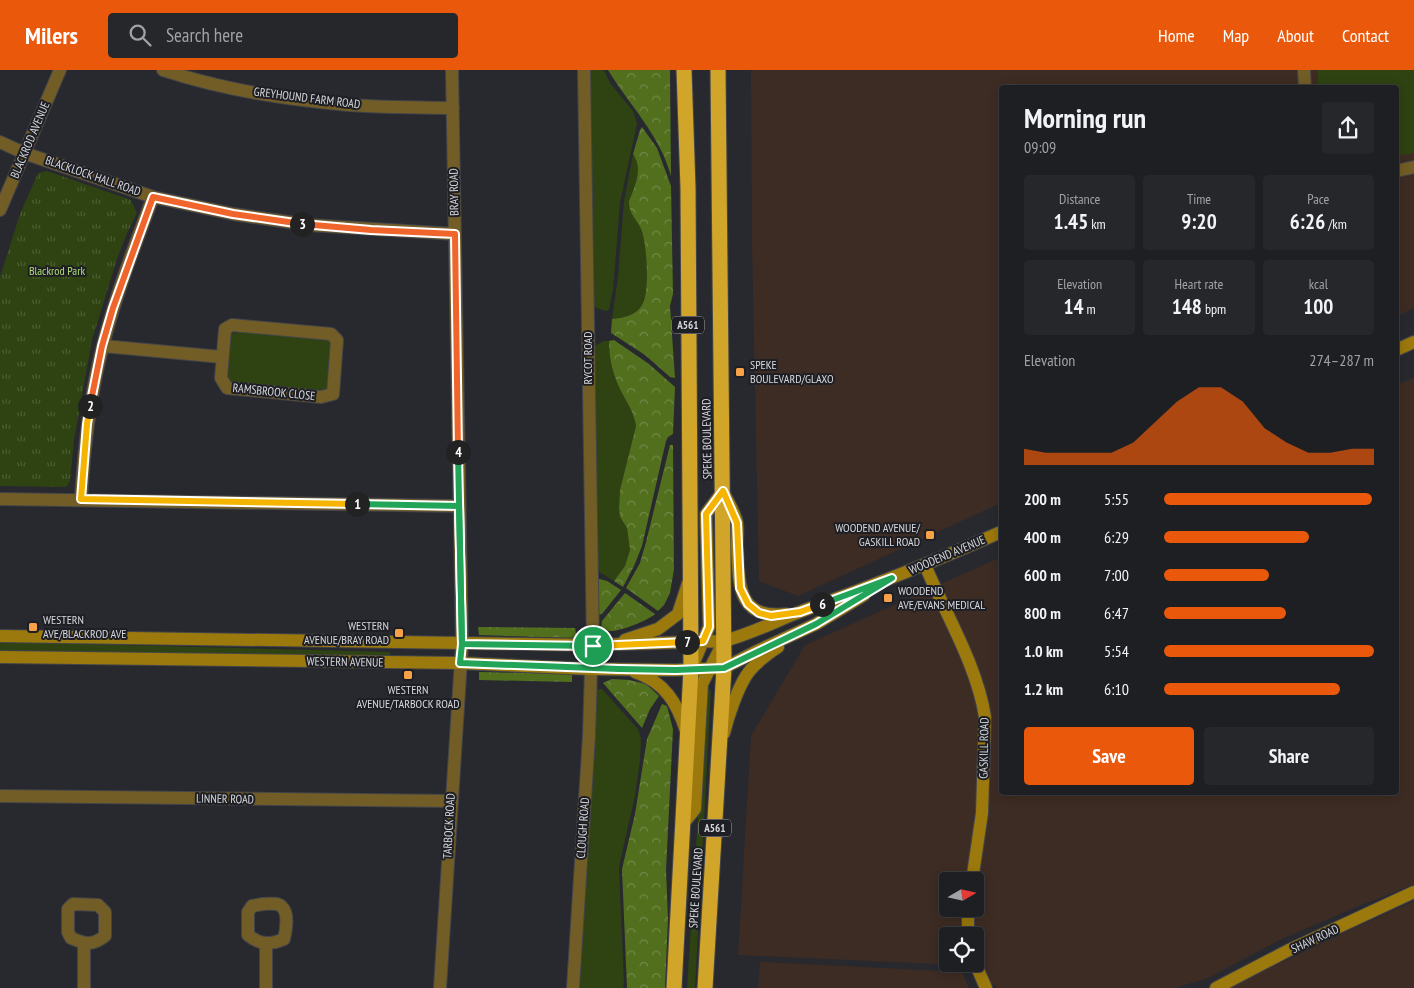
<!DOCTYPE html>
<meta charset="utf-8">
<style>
:root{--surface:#1d1f23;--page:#25272b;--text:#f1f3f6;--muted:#a0a2a6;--line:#3b3d41;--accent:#ea580c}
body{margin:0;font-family:"PT Sans Narrow",sans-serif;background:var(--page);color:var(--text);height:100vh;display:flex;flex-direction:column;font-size:19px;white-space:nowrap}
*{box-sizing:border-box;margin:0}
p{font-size:16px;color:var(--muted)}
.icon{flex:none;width:28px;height:28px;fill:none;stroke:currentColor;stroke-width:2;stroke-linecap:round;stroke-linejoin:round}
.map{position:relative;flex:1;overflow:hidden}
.sheet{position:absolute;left:999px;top:15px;width:400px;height:710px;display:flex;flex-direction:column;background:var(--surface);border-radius:5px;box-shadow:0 2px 12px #0003,0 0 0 1px var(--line)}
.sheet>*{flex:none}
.needle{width:32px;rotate:81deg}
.fabs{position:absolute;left:939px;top:802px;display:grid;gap:10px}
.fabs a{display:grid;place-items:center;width:45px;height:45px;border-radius:5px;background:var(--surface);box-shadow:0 2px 12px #0003,0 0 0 1px var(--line);font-size:25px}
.pin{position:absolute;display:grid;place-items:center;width:42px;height:42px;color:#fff;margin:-21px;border:2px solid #fff;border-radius:50%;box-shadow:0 1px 5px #0007}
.km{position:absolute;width:25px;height:25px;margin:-12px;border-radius:50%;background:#222;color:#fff;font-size:14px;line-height:25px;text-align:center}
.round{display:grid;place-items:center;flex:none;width:52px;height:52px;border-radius:5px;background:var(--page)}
.summary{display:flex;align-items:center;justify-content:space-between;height:85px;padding:0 25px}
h1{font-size:28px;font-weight:700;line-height:38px}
.figures{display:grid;grid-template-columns:repeat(3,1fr);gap:8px;height:85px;padding:5px 25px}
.figures div{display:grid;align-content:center;border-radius:5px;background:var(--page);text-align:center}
.figures b{font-size:21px;font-weight:700}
.figures small{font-size:14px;font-weight:400}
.figures p{font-size:14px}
.chart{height:140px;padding:10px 25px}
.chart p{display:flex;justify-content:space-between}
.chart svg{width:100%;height:90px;margin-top:5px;fill:var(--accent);opacity:.7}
.action{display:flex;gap:10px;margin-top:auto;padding:10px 25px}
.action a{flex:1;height:58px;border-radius:5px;background:var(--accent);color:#fff;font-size:20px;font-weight:700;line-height:58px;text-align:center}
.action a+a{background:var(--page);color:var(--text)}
ul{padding:0 25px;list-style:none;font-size:16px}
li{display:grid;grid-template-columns:80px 60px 1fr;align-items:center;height:38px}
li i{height:12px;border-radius:6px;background:var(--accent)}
header{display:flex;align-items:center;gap:30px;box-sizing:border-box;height:70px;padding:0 25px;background:var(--accent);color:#fff}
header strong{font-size:24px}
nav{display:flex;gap:28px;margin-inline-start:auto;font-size:18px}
.search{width:350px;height:45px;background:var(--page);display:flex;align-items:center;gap:12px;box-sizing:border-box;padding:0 18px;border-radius:5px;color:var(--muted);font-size:19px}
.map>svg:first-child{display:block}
.industrial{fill:#3d2c23;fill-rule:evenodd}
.green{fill:#2f4211}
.forest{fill:url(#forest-crowns)}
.park{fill:url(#park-tufts)}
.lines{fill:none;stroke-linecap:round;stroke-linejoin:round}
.street-casing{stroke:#43454a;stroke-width:14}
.secondary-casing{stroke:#43454a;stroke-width:14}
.highway-casing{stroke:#43454a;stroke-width:17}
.street{stroke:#735d26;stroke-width:12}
.secondary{stroke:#9c790c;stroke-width:12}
.highway{stroke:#d0a52a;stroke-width:15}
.split-1-casing{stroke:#fff;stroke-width:10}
.split-2-casing{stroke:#fff;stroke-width:10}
.split-3-casing{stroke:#fff;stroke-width:10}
.split-4-casing{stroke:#fff;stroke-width:10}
.split-5-casing{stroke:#fff;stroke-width:10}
.split-6-casing{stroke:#fff;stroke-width:10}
.split-7-casing{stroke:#fff;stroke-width:10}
.split-8-casing{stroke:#fff;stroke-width:10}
.split-1{stroke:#22a559;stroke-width:6}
.split-2{stroke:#f5b400;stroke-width:6}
.split-3{stroke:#f0652b;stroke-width:6}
.split-4{stroke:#f0652b;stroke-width:6}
.split-5{stroke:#22a559;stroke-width:6}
.split-6{stroke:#22a559;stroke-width:6}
.split-7{stroke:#f5b400;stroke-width:6}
.split-8{stroke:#f5b400;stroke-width:6}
.poi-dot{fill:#f7a149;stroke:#1e1f25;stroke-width:2}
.labels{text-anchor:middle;stroke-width:4;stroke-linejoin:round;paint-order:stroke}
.shield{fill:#1e1f25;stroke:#9e9fa4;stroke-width:1}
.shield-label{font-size:11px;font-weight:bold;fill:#d5d6da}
.street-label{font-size:12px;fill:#d5d6da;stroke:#1e1f25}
.park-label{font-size:12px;fill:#b0dd71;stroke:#1e1f25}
.poi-label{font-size:12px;fill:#d5d6da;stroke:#1e1f25;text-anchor:start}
</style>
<header>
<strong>Milers</strong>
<div class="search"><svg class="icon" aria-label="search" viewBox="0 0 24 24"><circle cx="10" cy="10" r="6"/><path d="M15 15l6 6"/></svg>Search here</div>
<nav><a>Home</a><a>Map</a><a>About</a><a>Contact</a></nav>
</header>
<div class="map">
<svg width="1414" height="918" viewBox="0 0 1414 918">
<defs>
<pattern id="forest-crowns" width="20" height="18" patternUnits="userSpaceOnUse" patternTransform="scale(1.25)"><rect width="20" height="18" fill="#516f1d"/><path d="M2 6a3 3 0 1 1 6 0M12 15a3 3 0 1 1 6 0" fill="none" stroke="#718948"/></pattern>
<pattern id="park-tufts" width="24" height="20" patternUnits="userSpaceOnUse" patternTransform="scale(1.25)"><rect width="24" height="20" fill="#2f4211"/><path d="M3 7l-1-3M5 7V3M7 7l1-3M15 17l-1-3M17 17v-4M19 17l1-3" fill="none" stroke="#4c5d33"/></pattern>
</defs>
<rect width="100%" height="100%" fill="#27292f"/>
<!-- industrial -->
<path class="industrial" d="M751 0H1414V238L1396 247V18H1001V433L798 526 759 511 752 174Z
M1414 308V815L1356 837 1282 869 1208 908 1175 918H998L988 911 980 896 738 885 751 666 805 575 1001 487V722H1396V315ZM948 811H975V839H948ZM948 866H975V894H948Z
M1414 831V918H1228L1352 859Z
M760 892 962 902 969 918H758Z"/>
<!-- green -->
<path class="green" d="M590 0H604L610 13 633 41 637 54 620 133 613 220 609 240 606 241 593 237Z
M1318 0H1414V83L1396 86V18L1318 17Z
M633 84C641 96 638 108 633 121 632 124 630 128 629 131 628 143 637 150 641 159 647 172 650 224 642 235 636 246 622 248 612 249L618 207 624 131Z
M239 262 326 267 332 272 330 314 325 320 236 314 229 311 226 303 230 264Z
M604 271H609C609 289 612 304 621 320 627 332 634 343 636 356L620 420 619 438 620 447 627 458 630 480 625 496 614 511 596 500 593 277Z
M0 572 390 582V588L0 580Z
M602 619 638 659 641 669 640 691 635 726 619 797 624 913 623 918H577L594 620Z
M711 620 695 918H687L706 621Z"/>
<!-- forest -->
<path class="forest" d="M608 0H670L671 106C660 65 630 36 608 0Z
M642 57 657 78 671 116 673 224 670 236 675 308 670 307 645 285 611 263 612 249C622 248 636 246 642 235 650 224 647 172 641 159 637 150 628 143 629 131 630 128 632 124 633 121 638 108 641 96 633 84L640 60Z
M614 270 649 294 675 317 673 364 668 367 666 371 642 476 634 496 623 517 614 511 625 496 630 480 627 458 620 447 619 438 620 420 636 356C634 341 625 330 619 317 612 301 609 288 609 271Z
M670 375H673L674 499 670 523 664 535 658 541 626 518 640 493 646 472Z
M596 508 607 511 621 520 602 544 596 545Z
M625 523 655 544C647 551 619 562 609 561 606 560 603 559 601 558L602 551Z
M478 557 575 558 577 568 479 565Z
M479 602 572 604V612L479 610Z
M612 609 629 610 646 614 659 626 650 639 642 658 603 613Z
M662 634 667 636 673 659 666 800 668 849 665 918H627L622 799 635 744 647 669Z"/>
<!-- park -->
<path class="park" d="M47 101 131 130 137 143 127 163 117 189 92 270 74 370 70 411 66 417 0 416V207L20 144 38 103Z"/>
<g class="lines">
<!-- street casing -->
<g class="street-casing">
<path id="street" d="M163 0C218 18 282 29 339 34 376 38 415 37 453 38
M584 0 593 575
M1304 0 1305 18
M0 72 24 83 153 127 233 144 309 155 455 164
M1396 101 1414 97
M0 140 60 0
M232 255 331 264 337 270 333 324 321 327 227 318 221 308 225 259Z
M103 276 222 287
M0 429 459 436
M81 429C84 377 90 325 103 275 116 224 135 175 153 127
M0 726 451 731
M73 834 98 835 105 842V866C92 876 85 874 71 868L68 862V839Z
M263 834C269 834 278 832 282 837 289 843 286 861 284 869 270 875 260 875 248 865V842L252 836Z
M266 874V918
M84 918V874
M440 918 462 574 452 0
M573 918 589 666 591 599"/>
</g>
<!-- secondary casing -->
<g class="secondary-casing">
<path id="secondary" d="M1396 280 1414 272
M925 495C945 543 977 595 985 647L982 743 972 811
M0 566 593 575 724 571C751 564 776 551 802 541 870 517 936 491 1001 462
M625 570 658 559 678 544 688 513
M0 587 460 593 591 599 676 600 724 598 757 581 816 554 864 525
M692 597 709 557 706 444 723 421C727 431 735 442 737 453 738 460 737 469 737 476 739 514 737 550 786 544
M635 602C665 612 677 633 686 661
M724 663C728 647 737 620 746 606 752 596 768 583 778 577
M682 755 695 739 702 614 724 571
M968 839V866
M975 893 986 918
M1216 918 1289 880 1414 822"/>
</g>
<!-- highway casing -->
<g class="highway-casing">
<path id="highway" d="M674 918 691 599 688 118 684 0
M705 918 724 598 718 0"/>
</g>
<!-- street -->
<use href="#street" class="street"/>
<!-- secondary -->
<use href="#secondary" class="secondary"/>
<!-- highway -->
<use href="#highway" class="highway"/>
</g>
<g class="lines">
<!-- split-1 casing -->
<g class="split-1-casing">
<path id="split-1" d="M357 434 459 436 462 574 593 576"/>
</g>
<!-- split-2 casing -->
<g class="split-2-casing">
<path id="split-2" d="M90 336 87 354 81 429 357 434"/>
</g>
<!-- split-3 casing -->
<g class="split-3-casing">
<path id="split-3" d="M90 336 102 276 113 238 153 127 233 144 302 154"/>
</g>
<!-- split-4 casing -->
<g class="split-4-casing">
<path id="split-4" d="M302 154 371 160 455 164 458 382"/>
</g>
<!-- split-5 casing -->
<g class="split-5-casing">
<path id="split-5" d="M458 382 462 574 460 593 619 599"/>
</g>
<!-- split-6 casing -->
<g class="split-6-casing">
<path id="split-6" d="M619 599 676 600 724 598 816 554 892 508 822 534"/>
</g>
<!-- split-7 casing -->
<g class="split-7-casing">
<path id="split-7" d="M687 572 703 571 709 557 706 444 723 421 737 453 740 518 748 534 759 543 771 546 800 542 822 534"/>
</g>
<!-- split-8 casing -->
<g class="split-8-casing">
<path id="split-8" d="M593 576 687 572"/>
</g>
<!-- split-1 -->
<use href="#split-1" class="split-1"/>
<!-- split-2 -->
<use href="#split-2" class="split-2"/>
<!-- split-3 -->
<use href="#split-3" class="split-3"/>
<!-- split-4 -->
<use href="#split-4" class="split-4"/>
<!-- split-5 -->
<use href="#split-5" class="split-5"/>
<!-- split-6 -->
<use href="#split-6" class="split-6"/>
<!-- split-7 -->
<use href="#split-7" class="split-7"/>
<!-- split-8 -->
<use href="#split-8" class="split-8"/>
</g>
<!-- markers -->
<g class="poi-dot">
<rect x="735" y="297" width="10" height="10" rx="2.5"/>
<rect x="925" y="460" width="10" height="10" rx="2.5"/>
<rect x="883" y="523" width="10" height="10" rx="2.5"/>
<rect x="28" y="552" width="10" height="10" rx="2.5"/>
<rect x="394" y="558" width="10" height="10" rx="2.5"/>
<rect x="403" y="600" width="10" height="10" rx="2.5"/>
</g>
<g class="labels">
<!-- shield labels -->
<g class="shield">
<rect x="672" y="246.5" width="32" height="17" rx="4"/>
<rect x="699" y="749.5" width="32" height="17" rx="4"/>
</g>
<g class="shield-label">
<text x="688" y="259">A561</text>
<text x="715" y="762">A561</text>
</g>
<!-- street labels -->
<g class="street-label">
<text transform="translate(307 28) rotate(7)" y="4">GREYHOUND FARM ROAD</text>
<text transform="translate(30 70) rotate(-67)" y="4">BLACKROD AVENUE</text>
<text transform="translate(93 106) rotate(19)" y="4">BLACKLOCK HALL ROAD</text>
<text transform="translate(454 122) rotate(-91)" y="4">BRAY ROAD</text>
<text transform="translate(588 288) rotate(-90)" y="4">RYCOT ROAD</text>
<text transform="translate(274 322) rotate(6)" y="4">RAMSBROOK CLOSE</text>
<text transform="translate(707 369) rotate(-91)" y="4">SPEKE BOULEVARD</text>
<text transform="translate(947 485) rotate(-23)" y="4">WOODEND AVENUE</text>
<text transform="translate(345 592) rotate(1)" y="4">WESTERN AVENUE</text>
<text transform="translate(984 678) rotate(-89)" y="4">GASKILL ROAD</text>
<text transform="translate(225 729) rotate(1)" y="4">LINNER ROAD</text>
<text transform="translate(449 756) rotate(-87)" y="4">TARBOCK ROAD</text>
<text transform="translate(583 758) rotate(-86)" y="4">CLOUGH ROAD</text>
<text transform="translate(696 818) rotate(-86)" y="4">SPEKE BOULEVARD</text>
<text transform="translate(1315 869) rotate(-25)" y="4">SHAW ROAD</text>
</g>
<!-- park labels -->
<g class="park-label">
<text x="57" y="205">Blackrod Park</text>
</g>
<!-- poi labels -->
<g class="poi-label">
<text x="750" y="299">SPEKE<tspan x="750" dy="14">BOULEVARD/GLAXO</tspan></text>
<text x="920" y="462" text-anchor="end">WOODEND AVENUE/<tspan x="920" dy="14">GASKILL ROAD</tspan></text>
<text x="898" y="525">WOODEND<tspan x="898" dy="14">AVE/EVANS MEDICAL</tspan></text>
<text x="43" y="554">WESTERN<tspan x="43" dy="14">AVE/BLACKROD AVE</tspan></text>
<text x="389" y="560" text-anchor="end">WESTERN<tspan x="389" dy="14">AVENUE/BRAY ROAD</tspan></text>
<text x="408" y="624" text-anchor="middle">WESTERN<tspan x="408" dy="14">AVENUE/TARBOCK ROAD</tspan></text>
</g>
</g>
</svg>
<div class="fabs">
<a><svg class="needle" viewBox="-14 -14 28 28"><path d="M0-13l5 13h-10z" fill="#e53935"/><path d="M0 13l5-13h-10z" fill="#a0a2a6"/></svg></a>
<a><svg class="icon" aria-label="locate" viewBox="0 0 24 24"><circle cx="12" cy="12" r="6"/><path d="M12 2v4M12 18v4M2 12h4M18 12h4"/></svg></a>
</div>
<div class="pin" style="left:593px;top:576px;background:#1e9e55"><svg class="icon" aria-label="arrive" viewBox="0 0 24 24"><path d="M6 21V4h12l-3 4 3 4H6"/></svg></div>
<b class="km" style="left:357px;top:434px">1</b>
<b class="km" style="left:90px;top:336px">2</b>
<b class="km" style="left:302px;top:154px">3</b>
<b class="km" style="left:458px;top:382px">4</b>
<b class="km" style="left:822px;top:534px">6</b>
<b class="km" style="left:687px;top:572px">7</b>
<section class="sheet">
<div class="summary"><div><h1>Morning run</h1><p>09:09</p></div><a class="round"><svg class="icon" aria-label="share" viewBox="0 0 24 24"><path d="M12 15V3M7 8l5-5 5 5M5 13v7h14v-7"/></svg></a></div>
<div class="figures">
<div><p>Distance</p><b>1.45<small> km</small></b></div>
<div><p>Time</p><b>9:20</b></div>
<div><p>Pace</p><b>6:26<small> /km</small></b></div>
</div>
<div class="figures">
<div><p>Elevation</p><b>14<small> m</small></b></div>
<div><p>Heart rate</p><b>148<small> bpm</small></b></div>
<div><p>kcal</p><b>100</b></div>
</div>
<div class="chart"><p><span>Elevation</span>274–287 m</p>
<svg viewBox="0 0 160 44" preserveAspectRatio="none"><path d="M0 44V36L10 38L20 38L30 38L40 38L50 33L60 23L70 13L80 6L90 6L100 13L110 26L120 33L130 38L140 38L150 36L160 36V44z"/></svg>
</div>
<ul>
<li><b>200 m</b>5:55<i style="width:99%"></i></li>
<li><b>400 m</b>6:29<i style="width:69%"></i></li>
<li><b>600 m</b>7:00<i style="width:50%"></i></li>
<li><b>800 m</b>6:47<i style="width:58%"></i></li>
<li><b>1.0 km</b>5:54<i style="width:100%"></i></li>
<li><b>1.2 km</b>6:10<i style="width:84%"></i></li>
</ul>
<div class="action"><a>Save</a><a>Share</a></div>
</section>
</div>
